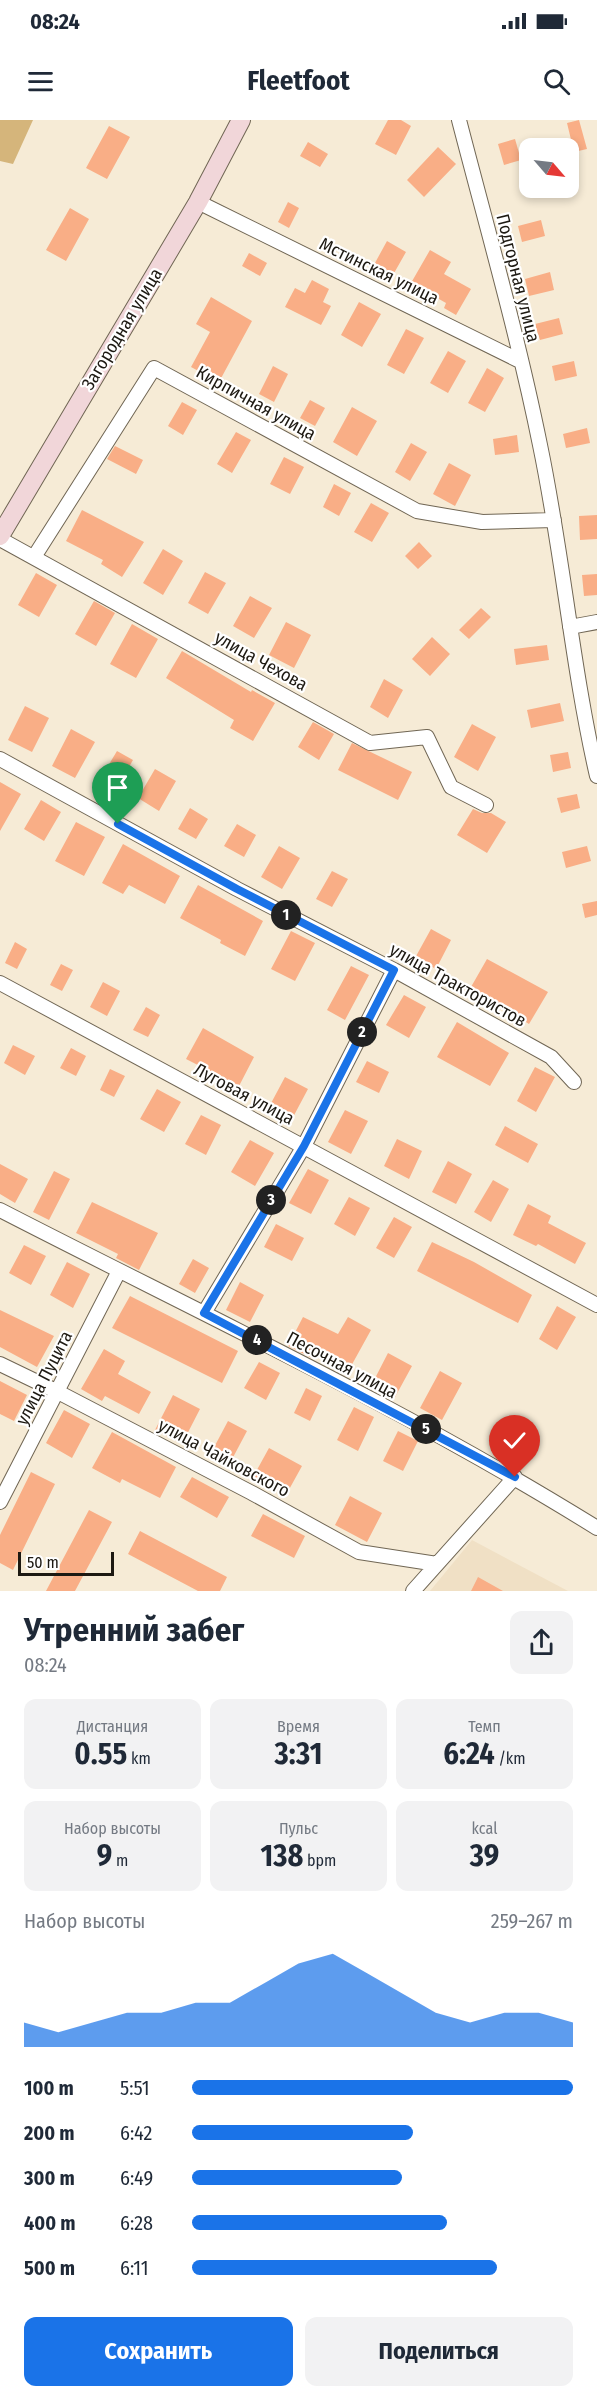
<!DOCTYPE html>
<html lang="ru">
<meta charset="utf-8">
<style>
:root{--surface:#fff;--page:#f2f2f3;--text:#1f2937;--muted:#747a83;--accent:#1a73e8}
body{margin:0;font-family:"Fira Sans Condensed",sans-serif;background:var(--page);color:var(--text);height:100vh;display:flex;flex-direction:column;font-size:22px;white-space:nowrap}
*{box-sizing:border-box;margin:0}
p{font-size:20px;color:var(--muted)}
.icon{flex:none;width:33px;height:33px;fill:none;stroke:currentColor;stroke-width:2;stroke-linecap:round;stroke-linejoin:round}
.map{position:relative;height:1471px;overflow:hidden}
.sheet{display:flex;flex-direction:column;background:var(--surface);flex:1}
.sheet>*{flex:none}
.needle{width:39px;rotate:118deg}
.fabs{position:absolute;left:519px;top:18px;display:grid;gap:12px}
.fabs a{display:grid;place-items:center;width:60px;height:60px;border-radius:12px;background:var(--surface);box-shadow:0 3px 9px #0003;font-size:30px}
.scale{position:absolute;left:18px;bottom:15px;width:96px;box-sizing:border-box;padding-left:6px;border:3px solid #1d1912;border-top:0;font-size:16px;line-height:21px;white-space:nowrap;color:#1d1912;-webkit-text-stroke:4px #fff;paint-order:stroke}
.pin{position:absolute;display:grid;place-items:center;width:51px;height:51px;color:#fff;margin:-62px -26px;border-radius:50% 50% 50% 0;rotate:-45deg;box-shadow:0 0 6px #0007}
.pin .icon{rotate:45deg}
.km{position:absolute;width:30px;height:30px;margin:-15px;border-radius:50%;background:#222;color:#fff;font-size:16px;line-height:30px;text-align:center}
.round{display:grid;place-items:center;flex:none;width:63px;height:63px;border-radius:12px;background:var(--page)}
.summary{display:flex;align-items:center;justify-content:space-between;height:102px;padding:0 24px}
h1{font-size:33px;font-weight:700;line-height:45px}
.figures{display:grid;grid-template-columns:repeat(3,1fr);gap:9px;height:102px;padding:6px 24px}
.figures div{display:grid;align-content:center;border-radius:12px;background:var(--page);text-align:center}
.figures b{font-size:30px;font-weight:700}
.figures small{font-size:16px;font-weight:400}
.figures p{font-size:16px}
.chart{height:168px;padding:12px 24px}
.chart p{display:flex;justify-content:space-between}
.chart svg{width:100%;height:108px;margin-top:6px;fill:var(--accent);opacity:.7}
.primary-button{display:flex;gap:12px;margin-top:auto;padding:12px 24px}
.primary-button a{flex:1;height:69px;border-radius:12px;background:var(--accent);color:#fff;font-size:24px;font-weight:700;line-height:69px;text-align:center}
.primary-button a+a{background:var(--page);color:var(--text)}
ul{padding:0 24px;list-style:none;font-size:20px}
li{display:grid;grid-template-columns:96px 72px 1fr;align-items:center;height:45px}
li i{height:15px;border-radius:8px;background:var(--accent)}
.status{display:flex;justify-content:space-between;align-items:center;height:42px;padding:0 30px;background:var(--surface);direction:ltr}
.status svg{height:16px;fill:currentColor}
header{display:flex;justify-content:space-between;align-items:center;height:78px;padding:0 24px;background:var(--surface);font-size:27px;font-weight:700}
.map>svg:first-child{display:block}
.built{fill:#f0e0c5}
.green{fill:#d5b57b}
.building{fill:#f9ae86}
.lines{fill:none;stroke-linecap:round;stroke-linejoin:round}
.street-casing{stroke:#706654;stroke-width:16}
.secondary-casing{stroke:#706654;stroke-width:20}
.street{stroke:#fff;stroke-width:14}
.secondary{stroke:#f1d6d9;stroke-width:18}
.route-casing{stroke:#fff;stroke-width:12}
.route{stroke:#1a73e8;stroke-width:8}
.labels{text-anchor:middle;stroke-width:4.5;stroke-linejoin:round;paint-order:stroke}
.street-label{font-size:18px;fill:#1d1912;stroke:#fff}
</style>
<div class="status"><b>08:24</b><svg viewBox="0 0 49 12"><path d="M0 12V9h3v3zM5 12V6h3v6zM10 12V3h3v9zM15 12V0h3v12zM26 1h20v11H26zM47 4h2v5h-2z"/></svg></div>
<header><svg class="icon" aria-label="menu" viewBox="0 0 24 24"><path d="M4 6h16M4 12h16M4 18h16"/></svg>Fleetfoot<svg class="icon" aria-label="search" viewBox="0 0 24 24"><circle cx="10" cy="10" r="6"/><path d="M15 15l6 6"/></svg></header>
<div class="map">
<svg width="597" height="1471" viewBox="0 0 597 1471">
<rect width="100%" height="100%" fill="#f6ebd6"/>
<!-- built -->
<path class="built" d="M472 1420 568 1471H430Z"/>
<!-- green -->
<path class="green" d="M0 0H33L13 44 0 41Z"/>
<!-- building -->
<path class="building" d="M388 0H401L411 6 396 35 375 24Z
M579 0 587 29 574 32 567 3Z
M109 6 130 17 107 59 86 48Z
M515 19 521 40 504 45 498 24Z
M308 22 328 34 320 47 300 36Z
M438 27 456 44 424 77 407 60Z
M288 82 299 88 289 108 278 102Z
M70 88 89 99 66 141 46 130Z
M541 100 545 116 522 122 518 106Z
M387 121 406 132 389 162 370 152Z
M430 130 451 142 444 154 471 169 456 195 444 188 446 183 411 163Z
M249 133 267 143 260 156 242 146Z
M550 152 554 170 529 176 525 159Z
M312 160 329 169 323 182 331 186 321 205 285 187 295 168 305 173Z
M211 177 252 201 219 262 191 247 210 212 196 204Z
M359 182 381 194 362 227 341 215Z
M559 198 563 214 540 220 535 204Z
M406 209 424 218 404 254 387 245Z
M448 231 466 241 448 273 430 263Z
M574 241 577 256 555 261 552 246Z
M273 246 288 254 274 282 259 274Z
M487 248 504 258 485 292 468 283Z
M310 280 325 288 315 306 300 298Z
M182 282 197 290 183 315 168 306Z
M352 287 377 301 357 336 333 322Z
M587 308 590 323 566 328 563 314Z
M236 312 251 320 232 353 217 344Z
M517 315 519 332 495 335 493 319Z
M411 323 427 332 410 361 395 352Z
M115 326 143 340 136 354 107 339Z
M284 337 304 347 290 374 270 364Z
M449 343 471 355 455 386 433 374Z
M334 364 351 373 339 396 323 387Z
M371 383 389 393 372 422 354 412Z
M82 390 144 422 122 457 101 444 103 440 66 421Z
M597 395V419L580 420 579 396Z
M419 422 432 436 418 449 405 436Z
M163 429 183 441 163 475 143 463Z
M205 452 226 463 208 494 188 483Z
M36 453 57 465 39 497 18 485Z
M597 454V475L584 476 582 455Z
M250 476 272 488 254 518 233 506Z
M94 481 115 493 96 526 75 514Z
M481 488 491 497 469 519 459 510Z
M286 502 311 515 294 548 269 535Z
M132 504 158 519 136 558 110 544Z
M432 517 450 534 430 556 412 539Z
M547 525 549 540 516 545 514 529Z
M182 531 251 572 252 570 275 583 253 621 230 608 234 600 166 558Z
M384 559 403 570 388 598 370 587Z
M560 583 564 601 531 608 527 590Z
M25 586 49 598 32 632 8 620Z
M313 602 334 614 319 640 298 627Z
M472 604 496 617 478 651 454 637Z
M71 609 95 622 75 658 52 646Z
M352 623 412 652 398 680 338 650Z
M117 631 133 640 115 671 99 661Z
M568 632 571 648 553 652 550 635Z
M155 649 176 661 159 691 138 678Z
M0 662 21 674 0 711Z
M577 674 580 688 561 693 557 678Z
M41 680 61 692 44 721 24 709Z
M190 688 208 699 196 719 178 709Z
M473 689 482 693H491L506 702 487 733 457 715Z
M76 702 105 717 84 756 55 741Z
M237 704 256 715 244 737 224 726Z
M123 724 180 756 165 784 129 765 123 774 102 763Z
M279 726 300 738 282 769 261 757Z
M587 726 591 741 566 748 562 732Z
M332 751 348 759 332 787 316 779Z
M198 765 263 801 245 836 220 823 221 820 180 798Z
M597 781V795L585 798 582 784Z
M431 809 451 820 436 849 415 838Z
M291 811 315 823 295 861 271 849Z
M15 822 27 829 17 849 5 843Z
M487 839 548 872 529 904 471 867Z
M61 844 73 850 62 871 50 865Z
M351 846 369 855 345 900 327 890Z
M103 862 120 871 107 896 90 887Z
M404 875 426 887 409 918 386 905Z
M146 887 160 895 148 917 133 910Z
M457 902 509 933 490 966 437 937Z
M203 908 254 937 239 966 186 939Z
M13 925 35 936 25 955 4 943Z
M71 928 86 936 76 956 60 948Z
M367 941 389 952 379 973 356 962Z
M535 947 555 957 536 992 517 981Z
M110 949 125 956 114 977 100 970Z
M285 957 308 969 292 999 269 987Z
M157 969 181 982 164 1012 140 999Z
M345 990 368 1001 351 1034 328 1022Z
M201 995 221 1005 206 1035 185 1024Z
M505 1006 538 1024 528 1043 495 1025Z
M397 1019 422 1031 409 1059 384 1046Z
M250 1020 274 1033 255 1066 231 1052Z
M448 1041 472 1054 456 1084 432 1072Z
M0 1044 28 1059 15 1083 0 1074Z
M308 1049 329 1060 311 1094 289 1083Z
M54 1051 70 1059 49 1100 33 1092Z
M493 1060 509 1069 491 1102 474 1092Z
M349 1077 370 1088 355 1116 334 1104Z
M92 1082 158 1113 139 1150 116 1138 118 1134 76 1113Z
M528 1084 551 1096 548 1103 586 1123 575 1144 538 1124 536 1126 513 1115Z
M394 1097 412 1107 394 1138 376 1128Z
M276 1104 304 1118 292 1141 264 1127Z
M432 1122 474 1142 532 1175 518 1203 417 1151Z
M24 1125 46 1136 31 1165 9 1153Z
M193 1139 209 1148 195 1173 179 1164Z
M67 1142 90 1154 73 1188 50 1175Z
M240 1162 264 1175 250 1202 226 1190Z
M130 1176 238 1231 222 1263 112 1208Z
M557 1186 576 1197 557 1230 539 1219Z
M0 1190 54 1216 37 1247 0 1227Z
M303 1197 338 1214 348 1197 371 1210 350 1248 316 1230 312 1238 288 1226Z
M104 1229 125 1241 118 1254 151 1272 139 1294 105 1276 102 1281 81 1269Z
M388 1233 412 1246 394 1279 371 1266Z
M259 1242 280 1253 266 1280 244 1268Z
M440 1251 462 1263 442 1300 420 1288Z
M0 1261 27 1275 14 1301 0 1294Z
M306 1268 322 1276 310 1301 294 1293Z
M173 1275 200 1289 182 1324 155 1310Z
M354 1287 374 1297 358 1331 337 1320Z
M64 1290 90 1304 72 1338 46 1323Z
M228 1301 247 1311 230 1343 211 1333Z
M398 1311 418 1321 403 1351 383 1341Z
M112 1312 176 1347 160 1378 122 1359 120 1363 92 1348Z
M269 1328 302 1346 286 1375 253 1357Z
M31 1352 55 1364 13 1450 0 1443V1415Z
M192 1357 229 1377 217 1398 180 1377Z
M350 1376 382 1393 367 1422 335 1405Z
M89 1390 112 1402 75 1471H46Z
M263 1394 305 1416 294 1438 251 1416Z
M140 1411 227 1457 220 1471H198L128 1434Z
M478 1457 503 1471H471Z"/>
<g class="lines">
<!-- street casing -->
<g class="street-casing">
<path id="street" d="M459 0C487 108 518 216 540 325 563 435 572 547 597 656
M198 82 520 241
M0 419 370 623 427 617 451 667 486 685
M34 437 154 248 417 391 482 402 554 400
M570 507 597 502
M0 639 237 769 394 850 551 937 574 962
M0 863 597 1185
M0 1090C200 1193 406 1289 597 1408
M204 1193 304 1026 394 850
M0 1244 58 1272 252 1373 359 1432 437 1444
M0 1382 119 1151
M413 1471 515 1357"/>
</g>
<!-- secondary casing -->
<g class="secondary-casing">
<path id="secondary" d="M0 416 198 82 241 0"/>
</g>
<!-- street -->
<use href="#street" class="street"/>
<!-- secondary -->
<use href="#secondary" class="secondary"/>
</g>
<g class="lines">
<!-- route casing -->
<g class="route-casing">
<path id="route" d="M118 704 237 769 394 850 304 1026 204 1193 515 1357"/>
</g>
<!-- route -->
<use href="#route" class="route"/>
</g>
<g class="labels">
<!-- street labels -->
<g class="street-label">
<text transform="translate(379 151) rotate(26)" y="6">Мстинская улица</text>
<text transform="translate(518 158) rotate(76)" y="6">Подгорная улица</text>
<text transform="translate(122 209) rotate(-59)" y="6">Загородная улица</text>
<text transform="translate(256 283) rotate(29)" y="6">Кирпичная улица</text>
<text transform="translate(261 541) rotate(29)" y="6">улица Чехова</text>
<text transform="translate(458 865) rotate(29)" y="6">улица Трактористов</text>
<text transform="translate(244 974) rotate(28)" y="6">Луговая улица</text>
<text transform="translate(342 1245) rotate(28)" y="6">Песочная улица</text>
<text transform="translate(44 1258) rotate(-63)" y="6">улица Пуцита</text>
<text transform="translate(224 1338) rotate(28)" y="6">улица Чайковского</text>
</g>
</g>
</svg>
<div class="fabs">
<a><svg class="needle" viewBox="-14 -14 28 28"><path d="M0-13l5 13h-10z" fill="#e53935"/><path d="M0 13l5-13h-10z" fill="#747a83"/></svg></a>
</div>
<div class="scale">50 m</div>
<div class="pin" style="left:118px;top:704px;background:#1e9e55"><svg class="icon" aria-label="arrive" viewBox="0 0 24 24"><path d="M6 21V4h12l-3 4 3 4H6"/></svg></div>
<div class="pin" style="left:515px;top:1357px;background:#d93025"><svg class="icon" aria-label="check" viewBox="0 0 24 24"><path d="M5 12l5 5 9-10"/></svg></div>
<b class="km" style="left:286px;top:795px">1</b>
<b class="km" style="left:362px;top:912px">2</b>
<b class="km" style="left:271px;top:1080px">3</b>
<b class="km" style="left:257px;top:1220px">4</b>
<b class="km" style="left:426px;top:1309px">5</b>
</div>
<section class="sheet">
<div class="summary"><div><h1>Утренний забег</h1><p>08:24</p></div><a class="round"><svg class="icon" aria-label="share" viewBox="0 0 24 24"><path d="M12 15V3M7 8l5-5 5 5M5 13v7h14v-7"/></svg></a></div>
<div class="figures">
<div><p>Дистанция</p><b>0.55<small> km</small></b></div>
<div><p>Время</p><b>3:31</b></div>
<div><p>Темп</p><b>6:24<small> /km</small></b></div>
</div>
<div class="figures">
<div><p>Набор высоты</p><b>9<small> m</small></b></div>
<div><p>Пульс</p><b>138<small> bpm</small></b></div>
<div><p>kcal</p><b>39</b></div>
</div>
<div class="chart"><p><span>Набор высоты</span>259–267 m</p>
<svg viewBox="0 0 160 44" preserveAspectRatio="none"><path d="M0 44V34L10 38L20 34L30 30L40 30L50 26L60 26L70 18L80 10L90 6L100 14L110 22L120 30L130 34L140 30L150 30L160 34V44z"/></svg>
</div>
<ul>
<li><b>100 m</b>5:51<i style="width:100%"></i></li>
<li><b>200 m</b>6:42<i style="width:58%"></i></li>
<li><b>300 m</b>6:49<i style="width:55%"></i></li>
<li><b>400 m</b>6:28<i style="width:67%"></i></li>
<li><b>500 m</b>6:11<i style="width:80%"></i></li>
</ul>
<div class="primary-button"><a>Сохранить</a><a>Поделиться</a></div>
</section>
